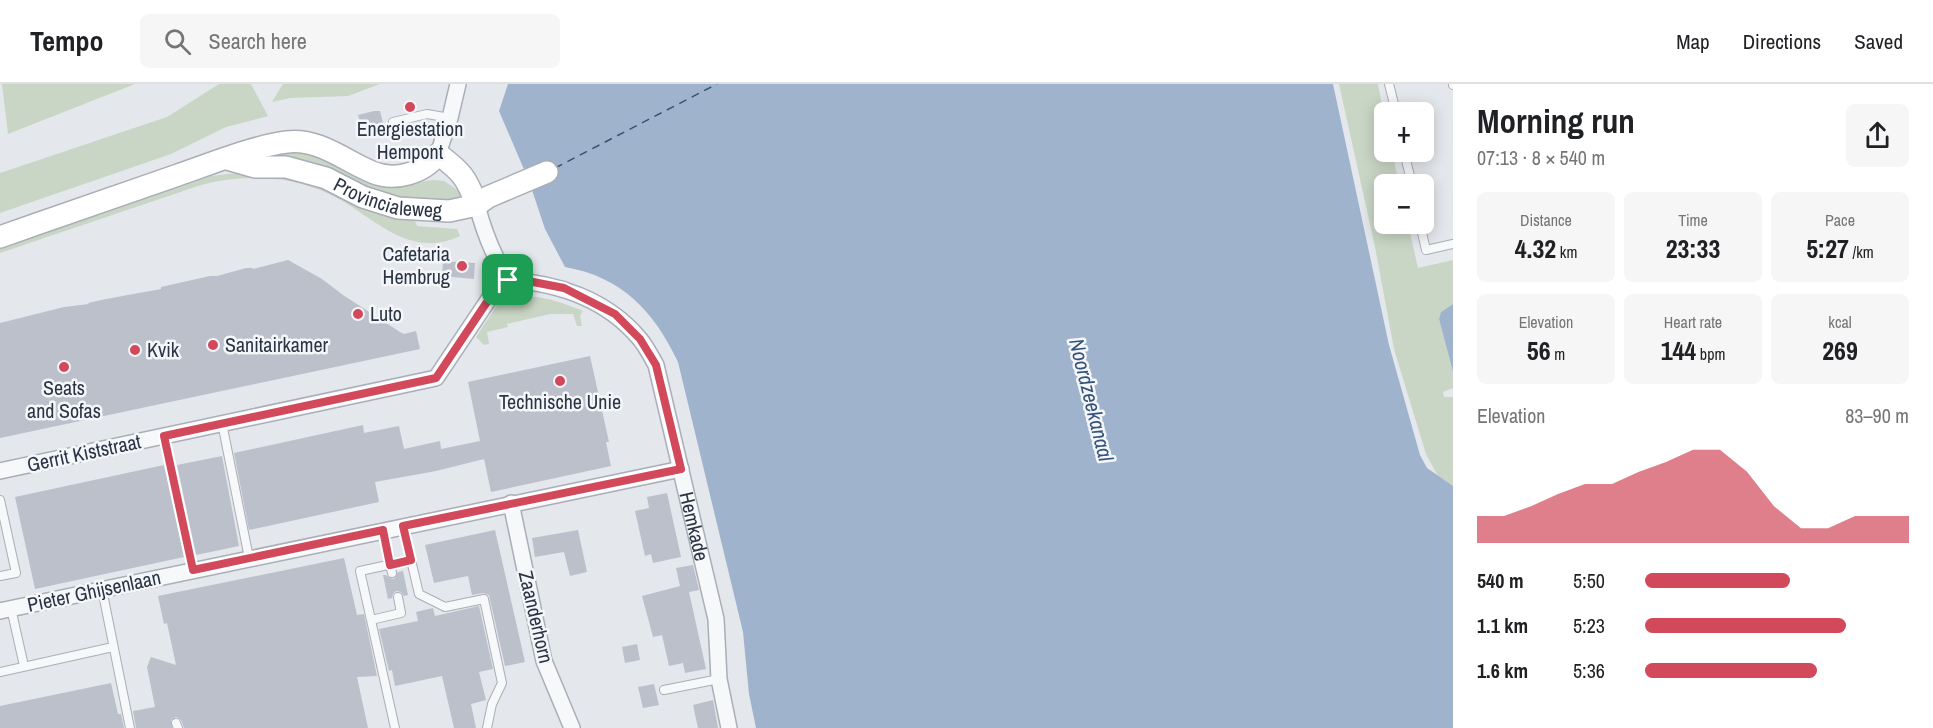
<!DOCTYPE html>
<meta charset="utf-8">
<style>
:root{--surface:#fff;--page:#f6f6f6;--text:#202124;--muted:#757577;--line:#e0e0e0;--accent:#d1495b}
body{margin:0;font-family:"Archivo Narrow",sans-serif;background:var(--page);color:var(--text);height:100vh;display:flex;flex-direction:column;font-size:22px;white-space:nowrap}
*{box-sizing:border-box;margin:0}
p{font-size:20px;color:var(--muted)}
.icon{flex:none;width:33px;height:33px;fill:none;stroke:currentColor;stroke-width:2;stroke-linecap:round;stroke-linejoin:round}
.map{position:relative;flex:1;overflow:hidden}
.details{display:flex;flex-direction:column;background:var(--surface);width:480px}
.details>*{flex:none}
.tools{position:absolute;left:1374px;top:18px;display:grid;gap:12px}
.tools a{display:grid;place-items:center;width:60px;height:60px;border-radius:9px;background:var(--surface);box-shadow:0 3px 15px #0003;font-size:30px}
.pin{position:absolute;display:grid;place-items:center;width:51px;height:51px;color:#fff;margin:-26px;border-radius:12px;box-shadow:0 3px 9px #0006}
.round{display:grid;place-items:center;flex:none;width:63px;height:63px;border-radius:9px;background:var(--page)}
.head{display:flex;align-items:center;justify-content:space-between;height:102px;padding:0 24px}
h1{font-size:33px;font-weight:700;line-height:45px}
.stats{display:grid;grid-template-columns:repeat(3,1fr);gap:9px;height:102px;padding:6px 24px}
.stats div{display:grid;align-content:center;border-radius:9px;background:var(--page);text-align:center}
.stats b{font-size:26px;font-weight:700}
.stats small{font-size:16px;font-weight:400}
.stats p{font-size:16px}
.chart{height:168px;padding:12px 24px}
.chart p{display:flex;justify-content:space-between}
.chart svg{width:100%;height:108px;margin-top:6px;fill:var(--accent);opacity:.7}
ul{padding:0 24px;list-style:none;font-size:20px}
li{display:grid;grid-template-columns:96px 72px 1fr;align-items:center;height:45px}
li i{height:15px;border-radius:8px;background:var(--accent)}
header{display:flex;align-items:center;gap:36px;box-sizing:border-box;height:84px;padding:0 30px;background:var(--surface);border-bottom:2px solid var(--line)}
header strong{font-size:28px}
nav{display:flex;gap:33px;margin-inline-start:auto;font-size:21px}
.search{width:420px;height:54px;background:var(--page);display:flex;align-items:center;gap:15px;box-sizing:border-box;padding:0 21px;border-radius:9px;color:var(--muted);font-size:22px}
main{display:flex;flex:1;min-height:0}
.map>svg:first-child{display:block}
.green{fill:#c9d6c5}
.water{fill:#9fb4cc}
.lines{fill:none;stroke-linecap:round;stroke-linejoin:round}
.ferry{stroke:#34527a;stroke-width:1.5;stroke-dasharray:8 6;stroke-linecap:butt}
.building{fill:#bbc0ca}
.lane-casing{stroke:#a9aeb7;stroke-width:10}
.street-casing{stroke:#a9aeb7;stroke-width:18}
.secondary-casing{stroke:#a9aeb7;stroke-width:24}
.lane{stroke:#f7f8fa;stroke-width:8}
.street{stroke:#f7f8fa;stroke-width:15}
.secondary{stroke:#fff;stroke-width:21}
.route-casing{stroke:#fff;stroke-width:12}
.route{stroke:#d1495b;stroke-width:8}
.poi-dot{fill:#d1495b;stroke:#f4f6f9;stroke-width:2}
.labels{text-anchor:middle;stroke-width:5;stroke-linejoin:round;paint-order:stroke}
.poi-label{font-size:20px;fill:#2b3445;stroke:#f4f6f9}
.street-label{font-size:20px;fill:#2b3445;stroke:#f4f6f9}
.water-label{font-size:21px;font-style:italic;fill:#34527a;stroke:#f4f6f9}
</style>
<header>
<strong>Tempo</strong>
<div class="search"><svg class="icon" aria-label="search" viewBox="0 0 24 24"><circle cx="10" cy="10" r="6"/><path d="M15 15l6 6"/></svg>Search here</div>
<nav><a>Map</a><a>Directions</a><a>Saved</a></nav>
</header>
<main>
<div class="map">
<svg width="1453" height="644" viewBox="0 0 1453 644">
<rect width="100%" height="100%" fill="#e4e7ec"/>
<!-- green -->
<path class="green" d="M2 0H135L8 50Z
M219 0H251L268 32 226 43 171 70 0 129V89L167 33Z
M283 0H380L348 12 290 14 272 18Z
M1339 0H1378L1384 32V68H1392L1399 100H1384V140H1408L1418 184 1453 176V220L1441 228 1439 235 1453 288V304L1443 308 1444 313H1453V402L1438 392 1426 370 1394 265 1375 163Z
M285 67 313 69 402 101 433 96 444 97 459 107 461 115 450 119 394 113 355 99 315 79 301 76 261 73Z
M254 87 309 97 373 127 415 137 417 142 457 145 460 152C405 177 372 129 327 109 286 91 244 90 201 101L0 169V162L203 93Z
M508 212 514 215C535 208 563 219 583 227L580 232 582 242H577L573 230H550L507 240 508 243 487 248 489 260 484 261 476 253 499 218Z"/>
<!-- water -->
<path class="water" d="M508 0H1333L1389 261 1420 371 1427 384 1453 402V644H756L749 610 743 548 678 278C654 227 622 193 565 183L545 145 529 97 499 27Z
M1453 220V288L1439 235 1441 228Z"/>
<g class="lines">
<!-- ferry -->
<path class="ferry" d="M555 84 717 0"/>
</g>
<!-- building -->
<path class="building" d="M374 27H380L385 47 364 52 358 31Z
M288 176 322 195 343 211 400 248 404 250 416 247 420 265 0 354V239L64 223 89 220 88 219 106 215 161 205V203L210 192H217L246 184H252L253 185Z
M443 177 475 179 474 195 442 192Z
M590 272 609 358H606L611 382 491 408 484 375 436 387 375 398 379 418 249 446 234 369 363 341 364 349 399 342 404 365 440 357 441 365 480 357 468 298Z
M222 372 239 462 196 471 177 381Z
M164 381 184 473 35 505 15 413Z
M667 409 681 473 653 479 651 470 645 472 635 427 649 424 647 413Z
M495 446 525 578 505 582 489 511 483 509 472 511 468 492 434 499 425 461Z
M578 446 587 488 570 492 564 468 535 473 532 454Z
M344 474 357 531 364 530 377 592 357 593 368 644H184L181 636 176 633 171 636 172 644H136L133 627 155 623 147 583 151 573 176 581 167 539 164 540 158 512Z
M693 481 699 506 689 508 706 585 685 589 683 579 669 582 662 551 653 553 642 512 680 502 676 484Z
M403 487 408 511 404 512 401 508 396 507 393 510 392 514 388 515 383 491H386L390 494 394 495 398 488Z
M479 522 493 585 479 588 486 616 471 620 476 644H454L442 592 395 602 392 586 389 587 379 545 418 537 416 528 433 524 435 532Z
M637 560 640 576 625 579 622 563Z
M111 599 118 630H121L124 644H0V622Z
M654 600 659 621 643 624 638 603Z
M713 616 718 644H698L693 621Z"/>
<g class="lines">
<!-- lane casing -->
<g class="lane-casing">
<path id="lane" d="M1389 0 1396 28
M1453 0V1
M393 38 427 30 450 34
M1404 68 1412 100
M1420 140 1426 166 1453 160
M222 339 249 474
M164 352 193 486
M403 442 411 476
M383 447 392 489
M0 492 16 489 0 416
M102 505 130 644
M11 524 24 582
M371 536 360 487 411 476 419 510 445 523 484 515 502 599 492 620 487 644
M0 588 113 563
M664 606 719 595
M176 639 178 644
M395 644 371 536 401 529 398 513"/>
</g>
<!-- street casing -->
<g class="street-casing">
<g id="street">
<path d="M438 70 450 34 458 0"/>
<path d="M477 121C484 149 493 171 508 196"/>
<path id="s1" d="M508 196C557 199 606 215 639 254 646 262 651 272 656 281L716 535 719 595 729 644"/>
<path d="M0 387 436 294 499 200 508 196"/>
<path d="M511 419 544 577 572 644"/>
<path d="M0 527 681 385"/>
</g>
</g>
<!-- secondary casing -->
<g class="secondary-casing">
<g id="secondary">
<path id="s2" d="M227 75 255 83H286L326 94 363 113 398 124 449 127 477 121 488 113 547 88"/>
<path d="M0 153C59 132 118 112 178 91 210 80 254 62 287 58 319 54 345 77 372 88 395 98 424 89 438 70 462 88 466 93 477 121"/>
</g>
</g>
<!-- lane -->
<use href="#lane" class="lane"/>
<!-- street -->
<use href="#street" class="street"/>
<!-- secondary -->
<use href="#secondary" class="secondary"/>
</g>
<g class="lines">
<!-- route casing -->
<g class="route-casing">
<path id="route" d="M508 196 528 197 564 204 615 230 640 255 656 281 681 385 403 442 411 476 390 481 383 446 193 486 164 352 436 294 499 200Z"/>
</g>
<!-- route -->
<use href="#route" class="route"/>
</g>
<!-- markers -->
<g class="poi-dot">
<circle cx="410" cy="23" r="6"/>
<circle cx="462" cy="182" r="6"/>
<circle cx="358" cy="230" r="6"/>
<circle cx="213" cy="261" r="6"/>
<circle cx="135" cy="266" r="6"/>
<circle cx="64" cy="283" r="6"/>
<circle cx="560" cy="297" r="6"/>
</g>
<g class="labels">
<!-- poi labels -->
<g class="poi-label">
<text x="410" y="52">Energiestation<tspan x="410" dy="23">Hempont</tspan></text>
<text x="450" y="177" text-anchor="end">Cafetaria<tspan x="450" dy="23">Hembrug</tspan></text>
<text x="370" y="237" text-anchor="start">Luto</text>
<text x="225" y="268" text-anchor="start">Sanitairkamer</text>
<text x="147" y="273" text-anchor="start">Kvik</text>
<text x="64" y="311">Seats<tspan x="64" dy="23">and Sofas</tspan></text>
<text x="560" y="325">Technische Unie</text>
</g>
<!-- street labels -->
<g class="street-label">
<text dy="7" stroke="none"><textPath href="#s2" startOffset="168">Provincialeweg</textPath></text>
<text transform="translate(84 369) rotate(-12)" y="7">Gerrit Kiststraat</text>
<text dy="7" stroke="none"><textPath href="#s1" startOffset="345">Hemkade</textPath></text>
<text transform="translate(94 507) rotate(-12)" y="7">Pieter Ghijsenlaan</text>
<text transform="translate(536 533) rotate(77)" y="7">Zaanderhorn</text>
</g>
<!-- water labels -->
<g class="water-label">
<text transform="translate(1091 316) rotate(76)" y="7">Noordzeekanaal</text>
</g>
</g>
</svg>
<div class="tools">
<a>+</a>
<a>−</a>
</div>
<div class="pin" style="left:508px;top:196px;background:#1e9e55"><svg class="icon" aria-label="arrive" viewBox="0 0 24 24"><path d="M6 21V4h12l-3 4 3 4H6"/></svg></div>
</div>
<section class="details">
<div class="head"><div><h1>Morning run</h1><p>07:13 · 8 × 540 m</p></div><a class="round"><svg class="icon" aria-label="share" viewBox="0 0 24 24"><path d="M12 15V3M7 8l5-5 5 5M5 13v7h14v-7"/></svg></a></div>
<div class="stats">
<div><p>Distance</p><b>4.32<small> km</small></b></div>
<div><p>Time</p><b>23:33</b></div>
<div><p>Pace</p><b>5:27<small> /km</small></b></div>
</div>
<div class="stats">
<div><p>Elevation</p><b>56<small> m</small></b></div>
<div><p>Heart rate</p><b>144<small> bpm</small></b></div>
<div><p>kcal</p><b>269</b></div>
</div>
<div class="chart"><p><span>Elevation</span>83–90 m</p>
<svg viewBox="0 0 160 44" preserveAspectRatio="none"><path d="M0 44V33L10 33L20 29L30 24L40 20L50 20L60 15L70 11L80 6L90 6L100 15L110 29L120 38L130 38L140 33L150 33L160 33V44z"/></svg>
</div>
<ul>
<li><b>540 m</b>5:50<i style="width:55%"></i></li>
<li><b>1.1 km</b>5:23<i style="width:76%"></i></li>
<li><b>1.6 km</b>5:36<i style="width:65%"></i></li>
</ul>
</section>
</main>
